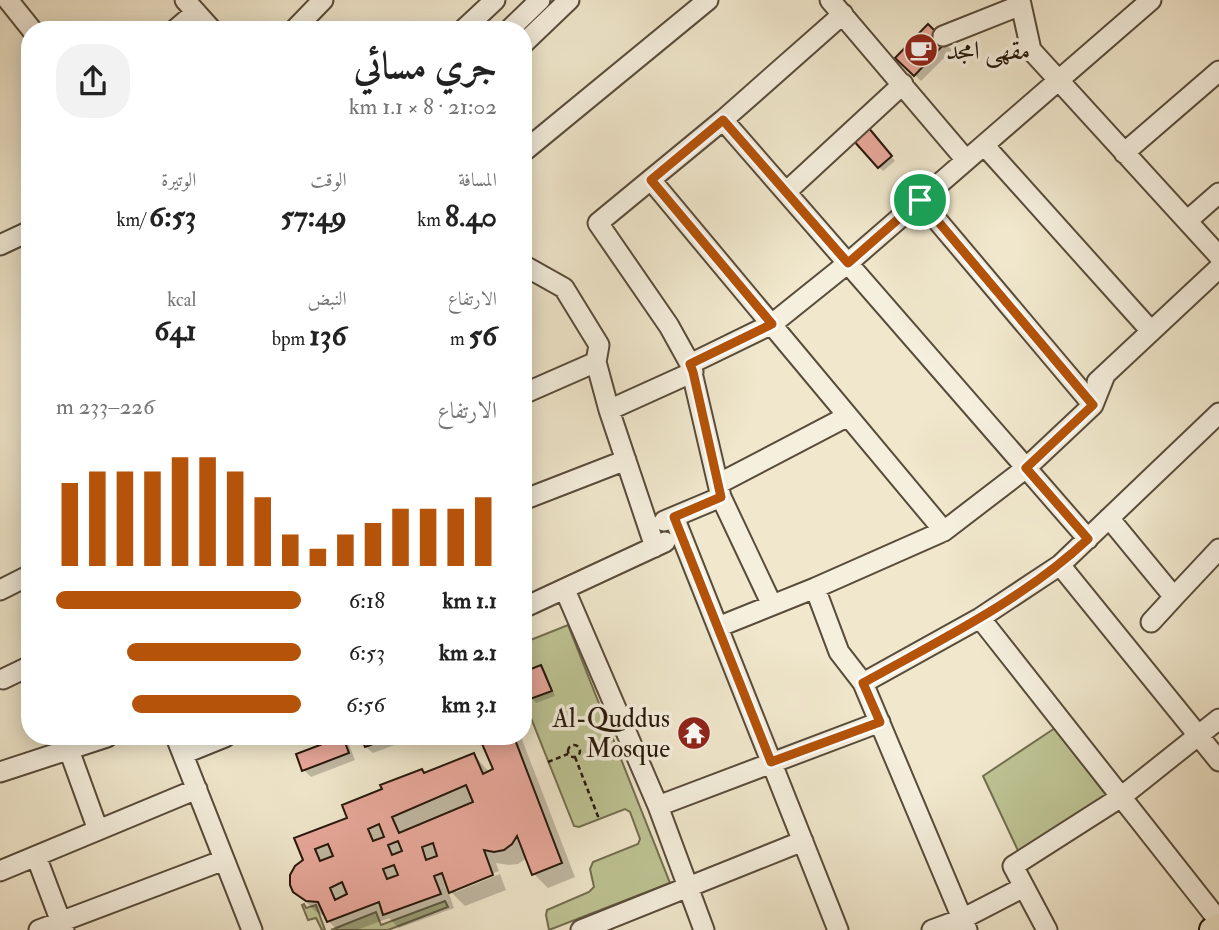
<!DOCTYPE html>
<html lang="ar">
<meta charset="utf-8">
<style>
:root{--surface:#fff;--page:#f2f2f2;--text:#222;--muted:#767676;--accent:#b45309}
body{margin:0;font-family:"IM FELL Double Pica",Amiri,serif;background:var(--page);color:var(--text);direction:rtl;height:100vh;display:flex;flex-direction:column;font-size:26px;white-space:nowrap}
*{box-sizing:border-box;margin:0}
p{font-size:23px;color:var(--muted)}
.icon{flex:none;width:38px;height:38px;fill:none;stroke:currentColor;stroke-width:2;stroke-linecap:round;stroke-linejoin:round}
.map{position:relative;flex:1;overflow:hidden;direction:ltr}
.side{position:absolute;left:21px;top:21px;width:511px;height:724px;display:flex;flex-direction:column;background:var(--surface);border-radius:28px;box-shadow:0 4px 18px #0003;direction:rtl}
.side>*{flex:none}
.pin{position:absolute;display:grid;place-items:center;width:60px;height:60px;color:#fff;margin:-30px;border:4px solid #fff;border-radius:50%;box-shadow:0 2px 7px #0007}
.round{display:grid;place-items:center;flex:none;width:74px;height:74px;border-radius:28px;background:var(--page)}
.overview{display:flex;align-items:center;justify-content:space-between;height:119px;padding:0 35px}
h1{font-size:38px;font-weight:700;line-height:52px}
.figures{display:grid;grid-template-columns:repeat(3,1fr);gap:10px;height:119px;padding:7px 35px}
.figures div{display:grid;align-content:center}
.figures b{font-size:30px;font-weight:700}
.figures small{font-size:19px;font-weight:400}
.figures p{font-size:19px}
.chart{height:196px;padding:14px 35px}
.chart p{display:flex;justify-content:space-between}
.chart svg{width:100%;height:126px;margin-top:7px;stroke:var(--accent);stroke-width:6}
ul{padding:0 35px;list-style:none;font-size:23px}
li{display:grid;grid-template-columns:112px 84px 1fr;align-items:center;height:52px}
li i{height:18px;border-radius:9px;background:var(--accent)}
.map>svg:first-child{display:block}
.green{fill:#bec494;stroke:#726e4f;stroke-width:2}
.shadow{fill:#0003}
.building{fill:#e8a89b;stroke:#26170a;stroke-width:2;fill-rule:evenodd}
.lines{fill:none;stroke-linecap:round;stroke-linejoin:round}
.minor-casing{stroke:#584b3a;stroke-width:23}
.major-casing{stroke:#26170a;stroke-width:28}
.path{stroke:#26170a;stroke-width:2.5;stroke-dasharray:5 3.5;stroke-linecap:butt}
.minor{stroke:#f5efde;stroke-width:19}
.major{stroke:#f0e7cc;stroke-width:24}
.route-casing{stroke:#fff;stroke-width:14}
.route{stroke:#b45309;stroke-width:9}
.labels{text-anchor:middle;stroke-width:7;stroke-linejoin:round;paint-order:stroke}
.poi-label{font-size:26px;fill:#26170a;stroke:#f5efde;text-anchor:start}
</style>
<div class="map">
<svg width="1219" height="930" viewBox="0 0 1219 930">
<rect width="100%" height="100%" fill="#f0e7cc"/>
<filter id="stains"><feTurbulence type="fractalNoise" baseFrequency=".00286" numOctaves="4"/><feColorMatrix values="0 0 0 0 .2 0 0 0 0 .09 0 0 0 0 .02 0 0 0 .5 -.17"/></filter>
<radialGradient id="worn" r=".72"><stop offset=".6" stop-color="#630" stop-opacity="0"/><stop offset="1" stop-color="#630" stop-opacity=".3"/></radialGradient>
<!-- green -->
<path class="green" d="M568 625 670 883 549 930 546 915 547 910 589 892 594 887 590 869 593 862 638 844 640 839 630 812 625 809 579 827 574 826 531 718 523 706V643Z
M1055 728 1109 799 1020 855 983 776Z
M445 901 448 907 388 930H331L376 912 381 925Z
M304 904 306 908 316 905 325 930H322L316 918 308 920 302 905Z"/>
<!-- shadow -->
<path class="shadow" d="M928 27 952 50 921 81 898 58Z
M872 134 895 161 883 171 879 167Z
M541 667 545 671 555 696 536 703 532 698Z
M362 737H416L373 753 366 747Z
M481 737H521L575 877 548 888 534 874 527 858 518 864 509 865 496 863 499 871 456 888V892L500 874 506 890 465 906 447 888 454 908 399 928 389 918 357 930H337L324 916 315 911 300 896 305 860 297 839 349 819 425 775 474 755 490 773 495 770Z
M342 738 349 745 355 760 311 777 304 770Z"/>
<!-- building -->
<path class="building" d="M928 24 946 42 914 76 895 58Z
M868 127 892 156 878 168 853 140Z
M541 665 552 691 530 699 523 682V672Z
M341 737H343L349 753 302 771 296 754Z
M361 737H392L365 747Z
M479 737H514L562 863 532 875 517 836 512 844 504 850 494 852 484 850 493 875 449 893 442 873 434 876 441 894 383 915 379 902 327 922 318 902 306 901 293 892 290 885V875L295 866 303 860 294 838 347 818 342 805 382 789 380 785 422 769 424 773 474 753 483 774 493 769ZM466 785 473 802 399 833 392 817ZM379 824 384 837 373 841 368 829ZM398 841 402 851 392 855 388 845ZM433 843 437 856 426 860 422 847ZM328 844 333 856 320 861 315 849ZM394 865 398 875 387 879 383 869ZM342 882 347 894 335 900 330 888Z"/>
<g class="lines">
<!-- minor casing -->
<g class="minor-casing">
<path id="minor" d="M8 0 32 30
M185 0 212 30
M830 0 966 160
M1020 0 1031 50 1219 256
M175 30 196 12
M294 30 323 0
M463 30 495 0
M509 30 540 0
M943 36 1021 5
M523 44 569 0
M723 120 1088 539
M984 145 1151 331
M523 152 708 0
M1124 153 1219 71
M651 180 944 531
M786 192 903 84
M920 200 1093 405
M1187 221 1219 193
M0 245 30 231
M523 265 564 288 599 345 596 362 609 410 655 547
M690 364 772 324 848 263 1151 0
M1097 382 1219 268
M523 394 596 362
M609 410 693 372
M718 484 848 416
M523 500 626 460
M674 517 838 930
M1109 518 1174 597 1151 622
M664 521 721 497
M1060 565 1219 761
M815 588 839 652 863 683 967 930
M0 590 30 575
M565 590 658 806 704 930
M1174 597 1219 549
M772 605 721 497 690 364 669 326 598 223 723 120 843 14
M523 608 665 542
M980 618 1219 921
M718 627 815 588 944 531 1026 468 1093 405 1105 375
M3 679 30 666
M863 683 980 618 1060 565 1219 413
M176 737 252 930
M69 750 98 830
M183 754 225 737
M0 772 107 737
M658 806 880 722
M36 856 64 930
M0 871 197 789
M39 930 224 860
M581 930 803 841
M932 930 962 919 1024 887
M1047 930 1013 866 1121 797 1219 719"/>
</g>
<!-- major casing -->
<g class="major-casing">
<path id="major" d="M1212 930 1219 926"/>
</g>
<!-- path -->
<path class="path" d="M568 751a6 6 0 1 1 12 0a6 6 0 1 1-12 0Z
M575 757 599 819
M548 762 568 754"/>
<!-- minor -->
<use href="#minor" class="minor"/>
<!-- major -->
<use href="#major" class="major"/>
</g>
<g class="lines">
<!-- route casing -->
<g class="route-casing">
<path id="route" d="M723 120 848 263 920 200 1093 405 1026 468 1088 539C1023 600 940 640 863 683L880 722 771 762 674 517 721 497 693 372 690 364 772 324 651 180Z"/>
</g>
<!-- route -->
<use href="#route" class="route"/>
</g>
<!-- icons -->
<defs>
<g id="cafe-disc" transform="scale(1.75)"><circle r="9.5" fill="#8f2418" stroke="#f5efde"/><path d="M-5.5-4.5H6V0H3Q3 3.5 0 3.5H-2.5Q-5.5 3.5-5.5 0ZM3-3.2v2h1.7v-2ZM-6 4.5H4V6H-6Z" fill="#fff"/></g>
<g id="temple-disc" transform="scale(1.75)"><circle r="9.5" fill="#8f2418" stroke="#f5efde"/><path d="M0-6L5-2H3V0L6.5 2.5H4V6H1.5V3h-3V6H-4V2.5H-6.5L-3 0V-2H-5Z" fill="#fff"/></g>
</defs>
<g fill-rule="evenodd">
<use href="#cafe-disc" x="921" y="50"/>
<use href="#temple-disc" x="694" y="733"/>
</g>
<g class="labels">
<!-- poi labels -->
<g class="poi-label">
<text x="946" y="59">مقهى امجد</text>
<text x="670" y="727" text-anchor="end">Al-Quddus<tspan x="670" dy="30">Mosque</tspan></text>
</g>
</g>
<rect width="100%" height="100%" filter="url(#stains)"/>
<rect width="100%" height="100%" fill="url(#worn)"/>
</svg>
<div class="pin" style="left:920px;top:200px;background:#1e9e55"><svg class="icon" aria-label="arrive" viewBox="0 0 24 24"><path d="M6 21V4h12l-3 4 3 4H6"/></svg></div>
<section class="side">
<div class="overview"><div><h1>جري مسائي</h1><p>21:02 · 8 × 1.1 km</p></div><a class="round"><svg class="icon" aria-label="share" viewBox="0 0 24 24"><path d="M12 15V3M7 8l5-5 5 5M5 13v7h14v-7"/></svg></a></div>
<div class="figures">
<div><p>المسافة</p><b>8.40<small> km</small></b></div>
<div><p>الوقت</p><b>57:49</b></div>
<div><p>الوتيرة</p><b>6:53<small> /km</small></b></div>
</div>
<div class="figures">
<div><p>الارتفاع</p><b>56<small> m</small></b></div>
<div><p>النبض</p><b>136<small> bpm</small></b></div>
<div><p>kcal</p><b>641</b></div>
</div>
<div class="chart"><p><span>الارتفاع</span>226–233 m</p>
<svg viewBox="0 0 160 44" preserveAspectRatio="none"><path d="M5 44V15M15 44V11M25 44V11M35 44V11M45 44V6M55 44V6M65 44V11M75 44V20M85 44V33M95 44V38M105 44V33M115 44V29M125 44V24M135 44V24M145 44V24M155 44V20"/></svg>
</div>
<ul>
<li><b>1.1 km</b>6:18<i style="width:100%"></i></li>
<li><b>2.1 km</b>6:53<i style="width:71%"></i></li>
<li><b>3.1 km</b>6:56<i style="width:69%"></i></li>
</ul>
</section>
</div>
